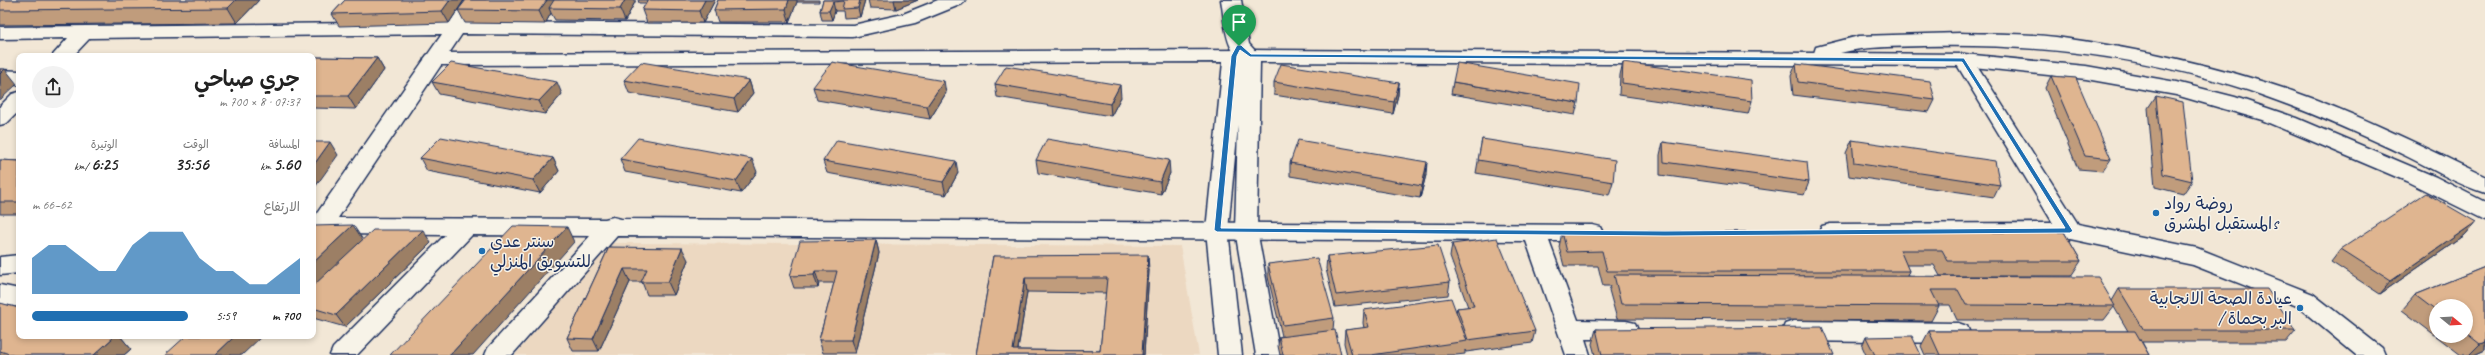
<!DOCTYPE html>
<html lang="ar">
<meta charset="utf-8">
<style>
:root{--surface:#fff;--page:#f2f2f2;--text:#222;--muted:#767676;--accent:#1f6fb2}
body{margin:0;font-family:Caveat,"Playpen Sans Arabic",sans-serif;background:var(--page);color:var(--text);direction:rtl;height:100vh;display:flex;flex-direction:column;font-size:15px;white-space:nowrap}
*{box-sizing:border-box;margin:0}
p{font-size:13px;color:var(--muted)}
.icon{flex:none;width:22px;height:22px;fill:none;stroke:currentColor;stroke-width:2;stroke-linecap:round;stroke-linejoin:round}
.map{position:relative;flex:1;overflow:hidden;direction:ltr}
.details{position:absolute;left:16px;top:53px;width:300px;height:286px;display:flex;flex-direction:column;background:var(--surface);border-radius:8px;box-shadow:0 2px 6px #0003;direction:rtl}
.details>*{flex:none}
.needle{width:26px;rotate:108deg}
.buttons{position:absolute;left:2429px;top:299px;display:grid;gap:8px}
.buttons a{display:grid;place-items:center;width:44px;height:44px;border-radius:50%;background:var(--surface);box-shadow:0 2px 6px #0003;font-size:20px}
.pin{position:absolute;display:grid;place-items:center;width:34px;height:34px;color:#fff;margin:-41px -17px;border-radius:50% 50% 50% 0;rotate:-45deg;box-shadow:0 0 4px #0007}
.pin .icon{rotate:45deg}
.round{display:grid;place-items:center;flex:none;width:42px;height:42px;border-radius:21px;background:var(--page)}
.head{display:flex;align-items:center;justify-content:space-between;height:68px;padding:0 16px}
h1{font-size:22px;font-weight:600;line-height:30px}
.figures{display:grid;grid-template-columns:repeat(3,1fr);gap:6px;height:68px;padding:4px 16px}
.figures div{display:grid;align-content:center}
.figures b{font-size:17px;font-weight:600}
.figures small{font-size:11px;font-weight:400}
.figures p{font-size:11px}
.chart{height:112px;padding:8px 16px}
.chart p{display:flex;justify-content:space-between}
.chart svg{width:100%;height:72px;margin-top:4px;fill:var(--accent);opacity:.7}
ul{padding:0 16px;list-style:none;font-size:13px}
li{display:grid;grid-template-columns:64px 48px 1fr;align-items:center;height:30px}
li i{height:10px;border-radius:5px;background:var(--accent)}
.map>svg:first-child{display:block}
.built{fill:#ecd8c1}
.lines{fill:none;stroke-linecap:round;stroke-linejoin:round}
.street-casing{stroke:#1b2f5e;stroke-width:3}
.secondary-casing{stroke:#1b2f5e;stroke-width:3}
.street{fill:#f7f3e8;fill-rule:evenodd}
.secondary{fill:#f7f3e8;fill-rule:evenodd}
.wall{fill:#c09c7c;stroke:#1b2f5e;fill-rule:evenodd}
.shaded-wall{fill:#9c7f65;stroke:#1b2f5e}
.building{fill:#dfb590;stroke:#1b2f5e;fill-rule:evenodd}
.route{fill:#1f6fb2;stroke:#fff;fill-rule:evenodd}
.poi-dot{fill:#1f6fb2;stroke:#f7f3e8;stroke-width:1.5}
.labels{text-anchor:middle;stroke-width:3;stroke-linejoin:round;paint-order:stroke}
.poi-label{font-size:17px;fill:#1b2f5e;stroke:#f7f3e8;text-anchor:start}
</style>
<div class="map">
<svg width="2485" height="355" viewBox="0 0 2485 355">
<rect width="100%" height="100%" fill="#f2e7d6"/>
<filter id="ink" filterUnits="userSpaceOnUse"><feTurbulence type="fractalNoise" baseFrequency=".025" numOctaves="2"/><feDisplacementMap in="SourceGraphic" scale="8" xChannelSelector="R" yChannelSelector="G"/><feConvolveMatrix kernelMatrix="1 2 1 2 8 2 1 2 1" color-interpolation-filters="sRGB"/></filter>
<g filter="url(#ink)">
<!-- built -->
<path class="built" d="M609 243 1180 246 1199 355H515Z"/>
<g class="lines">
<!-- street casing -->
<g class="street-casing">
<path id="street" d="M465 0H485L470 22 853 25 903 14 938 0H965L962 4 915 23 853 37 462 34 338 218 605 219 613 217 621 219 1592 225 1600 227 1603 233 1600 239 1592 241H1549L1578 320 1626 321 1635 323 1638 330 1635 337 1626 339H1585L1590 355H1566L1526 241 617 236 512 355H485L488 348 590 236 472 235 357 355H330L333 348 445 235 338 234 325 236 313 242V219L442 34 90 38 73 56H52L68 38 0 39V27L450 22Z
M1221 0H1241L1249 44 1260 56 1257 60C1225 69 1225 21 1221 0Z
M1964 54 1971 56 2078 224 2197 248 2313 294 2382 348 2385 355H2356L2297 306 2193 265 2070 239 1830 240 1822 238 1819 232 1822 226 1830 224 2053 223 1954 60 1957 56Z
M0 70 19 71V85L0 84Z
M19 92V111L7 123 0 125V106L12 94Z
M19 255V273L0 275V257Z
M0 285 19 289V307L0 303Z
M1794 321 1958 323 1967 326 1970 333 1967 340 1958 343 1794 341 1785 338 1782 331 1785 324Z"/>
</g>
<!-- secondary casing -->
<g class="secondary-casing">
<path id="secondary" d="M1960 33C1992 34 2025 33 2056 37 2136 48 2216 65 2292 91 2358 114 2422 146 2485 176V193C2458 185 2431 168 2406 156 2364 136 2321 117 2278 101 2166 59 2043 43 1924 46 1896 47 1867 46 1840 53L1964 54 2086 66 2176 82 2235 97 2297 118 2436 177 2485 202V220L2406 181 2262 120 2176 95 2086 79 1964 66 1260 62 1257 230 1280 355H1256L1235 230 1238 125 1228 230 1242 355H1218L1206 230 1223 62 434 65 427 63 424 59 427 55 434 53 1250 50 1814 53 1816 47 1859 36Z"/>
</g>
<!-- street -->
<use href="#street" class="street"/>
<!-- secondary -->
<use href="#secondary" class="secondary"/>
</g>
<!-- wall -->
<path class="wall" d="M0 0H259L237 23 0 25Z
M345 0H464L449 23 339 26 332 14Z
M466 0H635V2L625 21 555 20 551 13 545 24 465 23 458 10Z
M638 0H715L703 23H647L642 10 646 3H639Z
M718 0H819V2H797L789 22H718L714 10Z
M823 0H865L860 17 844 18 843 11H835L832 20H822L820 11Z
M868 0H918L896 9 870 8Z
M313 57 377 58 384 70 356 109 313 108Z
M1623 62 1752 101 1748 114 1619 95 1620 75Z
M1796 64 1935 100 1929 112 1793 95 1791 76Z
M2051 76 2111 159 2103 171 2078 169 2045 88Z
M624 80H749L753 93 738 112 629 93Z
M432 82 562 94 545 114 439 94Z
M1274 82 1399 83 1398 95 1393 114 1274 95Z
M1453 82 1578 103 1575 115 1451 94Z
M995 84 1121 97 1111 116 997 97Z
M813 87 946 93 930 119 817 100Z
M2156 96 2192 181 2183 194 2155 187 2148 108Z
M1482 139 1613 182 1609 195 1476 173Z
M1852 140 2000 185 1994 197 1849 176 1846 153Z
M1663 142 1809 182 1804 195 1660 175V155Z
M420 158H553L559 171 540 193 427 171Z
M620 159 757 172 741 193 625 172Z
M0 160 19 161V214H0Z
M1036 160 1170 173 1161 194 1038 173Z
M823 161 958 173 946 195 827 173Z
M1290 163 1426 175 1420 198 1290 176Z
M2476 222 2465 235 2380 294 2331 262 2341 249Z
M313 226 362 240 431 243 345 327 313 318Z
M1562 232H2064L2081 261 2071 276H1940L1934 265H1906L1909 271 1907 276 2112 301 2119 289 2296 330 2286 342H2142L2149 355H1925L1921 346 1929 331H2128L2114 307 2104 320H1957L1950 305H1938L1939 306 1931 321 1617 319 1609 290 1611 286H1603L1598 266H1564L1559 247Z
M876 240 879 253 855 353H823L819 340 834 283H819L818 288H794L790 276Z
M1452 244 1535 331 1532 343 1466 352 1465 350V354L1456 355H1347L1344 343 1345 330 1364 328 1363 323 1364 310 1456 312 1457 308 1468 307 1450 257Z
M609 247 688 260 674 295H647L642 282H630L599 351H573L567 338Z
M993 256 1149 270 1144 355H976ZM1027 292 1106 293 1100 351 1018 350Z
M1327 256 1450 282 1448 295 1335 307 1326 269Z
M1268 264 1334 318 1333 330 1341 355H1280L1278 346 1279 337 1282 336 1268 277Z
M2485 267V350L2474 355H2461L2402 310 2415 295ZM2436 306H2466V336H2436Z
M0 303 19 336H120L131 349 124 355H0Z
M1596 329 1834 355H1595L1592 344Z
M1866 337 1921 355H1866L1862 346Z"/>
<!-- shaded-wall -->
<path class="shaded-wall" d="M236 0H259L237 23 228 8Z
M450 0H464L449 23 442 11Z
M547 0H560L549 8 551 13 545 24 539 11Z
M625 0H635V2L625 21 620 9Z
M705 0H715L703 23 699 11Z
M789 0H797V2L789 22 786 9Z
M860 0H865L860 17 858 8Z
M894 0H918L896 9Z
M833 2 835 11 832 20 829 11Z
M377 58 384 70 356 109 348 96Z
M5 69 17 84 0 100V74Z
M749 80 753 93 738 112 734 99Z
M944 81 946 93 930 119 927 106Z
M557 82 562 94 545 114 539 101Z
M1399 83 1398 95 1393 114 1394 102Z
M1120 85 1121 97 1111 116 1110 104Z
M330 142 338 155 313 190V166Z
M553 158 559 171 540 193 533 180Z
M752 159 757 172 741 193 736 181Z
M1169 160 1170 173 1161 194 1160 182Z
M956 161 958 173 946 195 943 182Z
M1427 162 1426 175 1420 198 1422 186Z
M2476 222 2465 235 2380 294 2391 281Z
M353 225 363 240 313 288V263Z
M567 227 574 242 473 355H450Z
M423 230 431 243 345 327 336 315Z
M876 240 879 253 855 353 851 340Z
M682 248 688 260 674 295 668 282Z
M1148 255 1149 270 1144 355H1142Z
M624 269 630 282 599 351 593 339Z
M815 271 819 283 818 288 814 275Z
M1025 278 1027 292 1017 355 1013 350Z
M115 336H120L131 349 124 355H94Z
M235 336H262L242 355H215Z
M2485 342V350L2474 355H2469L2480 344Z"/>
<!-- building -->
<path class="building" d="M0 0H236L228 8 0 10Z
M345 0H450L442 11 332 14Z
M466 0H547L539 11 458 10Z
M554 0H625L620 9 549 8Z
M648 0H705L699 11 642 10Z
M718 0H789L786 9 714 10Z
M823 0H860L858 8 842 9 844 1 833 2 829 11H820Z
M313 57 377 58 348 96H313Z
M641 62 749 80 734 99 624 80Z
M832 62 944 81 927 106 813 87Z
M1623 62 1751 80 1752 101 1622 83Z
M451 63 557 82 539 101 432 82Z
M1457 63 1580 84 1578 103 1453 82Z
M1281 64 1399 83 1394 102 1274 82Z
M1796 64 1930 81 1935 100 1798 82Z
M1006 66 1120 85 1110 104 995 84Z
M0 69H5L0 74Z
M2051 76 2076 78 2111 159 2085 156Z
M2156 96 2183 102 2192 181 2163 174Z
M441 137 553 158 533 180 420 158Z
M638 138 752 159 736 181 620 159Z
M1047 139 1169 160 1160 182 1036 160Z
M1482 139 1615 160 1613 182 1478 160Z
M837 140 956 161 943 182 823 161Z
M1298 140 1427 162 1422 186 1290 163Z
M1852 140 1995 161 2000 185 1854 163Z
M313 142H330L313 166Z
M1663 142 1807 162 1809 182 1664 162Z
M0 160 19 161V202H0Z
M2426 193 2476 222 2391 281 2341 249Z
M353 225 313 263V226Z
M513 226 567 227 450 355H390Z
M373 230H423L336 315 313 308V286Z
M1562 232H2064L2081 261H1948L1942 250H1900L1909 271H1607L1602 251 1567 252Z
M1497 238 1535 331 1468 340 1457 308 1474 306 1452 244Z
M876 240 851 340H819L837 271H815L814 275 790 276 800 241Z
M1438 245 1450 282 1336 295 1327 256Z
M609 247 682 248 668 282H641L647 269H624L593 339 567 338Z
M1148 255 1142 355H976L993 256ZM1025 278H1107L1100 351 1013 350Z
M1317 258 1334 318 1283 325 1268 264Z
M2485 267V342L2480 344 2466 333V306H2436V311L2415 295Z
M1614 275 2098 277 2115 306 1966 305 1958 290H1931L1939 306 1621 304Z
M2119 289H2267L2296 330H2144Z
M1451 298 1467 341 1371 355H1352L1345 330 1369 327 1364 310Z
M0 303 19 308V336H115L94 355H13L0 351Z
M1822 327 1834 355H1602L1596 329Z
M1335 330 1341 355H1283L1279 337Z
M1929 331H2135L2149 355H1940Z
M186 336H235L215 355H165Z
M1912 336 1921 355H1875L1866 337Z"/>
</g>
<!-- route -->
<path class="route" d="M1237 45H1241L1251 54 1964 58 2073 231 2070 233 1665 236 1217 232 1214 230 1231 56ZM1240 50 1250 57 1962 62 2065 228 1665 231 1221 228 1237 56Z"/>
<!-- markers -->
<g class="poi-dot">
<circle cx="2156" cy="213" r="4"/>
<circle cx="482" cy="251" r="4"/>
<circle cx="2300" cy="308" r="4"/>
</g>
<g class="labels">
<!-- poi labels -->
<g class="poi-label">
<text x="2164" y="209">روضة رواد<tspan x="2164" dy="20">المستقبل المشرقs</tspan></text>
<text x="490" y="247">سنتر عدي<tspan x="490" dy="20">للتسويق المنزلي</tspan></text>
<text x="2292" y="304" text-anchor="end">عيادة الصحة الانجابية<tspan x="2292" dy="20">/ البر بحماة</tspan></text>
</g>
</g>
</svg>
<div class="buttons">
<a><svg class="needle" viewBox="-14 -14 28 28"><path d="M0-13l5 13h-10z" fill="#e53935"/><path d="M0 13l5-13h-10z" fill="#767676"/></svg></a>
</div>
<div class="pin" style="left:1239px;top:46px;background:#1e9e55"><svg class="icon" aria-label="arrive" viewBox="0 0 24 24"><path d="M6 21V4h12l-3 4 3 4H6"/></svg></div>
<section class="details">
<div class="head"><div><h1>جري صباحي</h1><p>07:37 · 8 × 700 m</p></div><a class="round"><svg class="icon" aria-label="share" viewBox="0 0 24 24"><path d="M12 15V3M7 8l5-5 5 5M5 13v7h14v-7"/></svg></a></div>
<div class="figures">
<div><p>المسافة</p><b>5.60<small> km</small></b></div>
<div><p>الوقت</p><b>35:56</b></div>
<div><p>الوتيرة</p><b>6:25<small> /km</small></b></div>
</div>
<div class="chart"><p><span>الارتفاع</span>62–66 m</p>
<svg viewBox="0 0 160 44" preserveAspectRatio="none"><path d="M0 44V22L10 14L20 14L30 22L40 30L50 30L60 14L70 6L80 6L90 6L100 22L110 30L120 30L130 38L140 38L150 30L160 22V44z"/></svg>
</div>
<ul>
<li><b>700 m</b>5:59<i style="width:100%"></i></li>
</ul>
</section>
</div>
